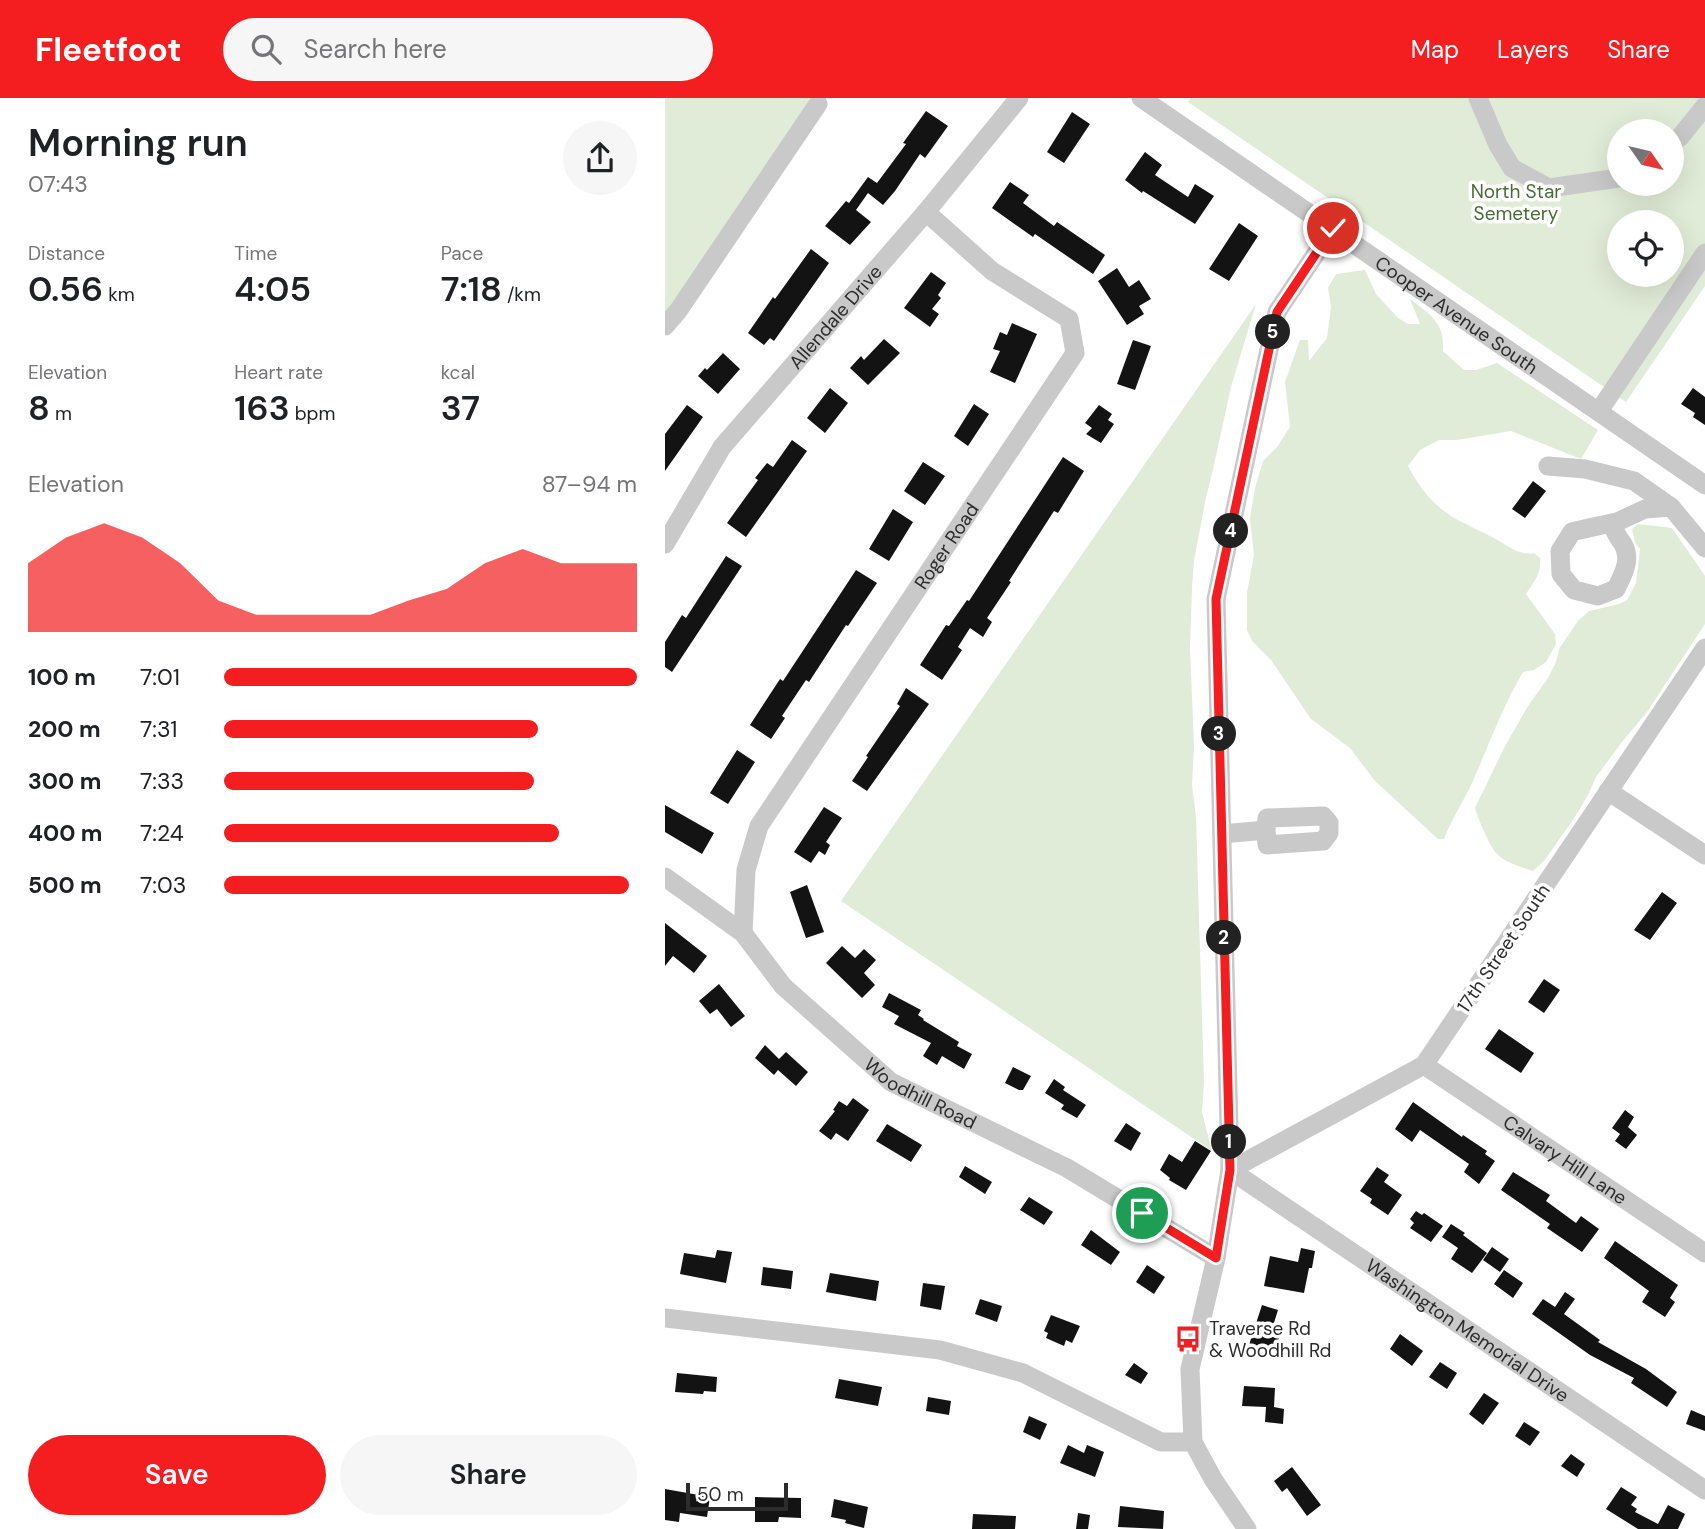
<!DOCTYPE html>
<meta charset="utf-8">
<style>
:root{--surface:#fff;--page:#f6f6f6;--text:#202124;--muted:#757577;--accent:#f41d1f}
body{margin:0;font-family:"DM Sans",sans-serif;background:var(--page);color:var(--text);height:100vh;display:flex;flex-direction:column;font-size:26px;white-space:nowrap}
*{box-sizing:border-box;margin:0}
p{font-size:23px;color:var(--muted)}
.icon{flex:none;width:38px;height:38px;fill:none;stroke:currentColor;stroke-width:2;stroke-linecap:round;stroke-linejoin:round}
.map{position:relative;flex:1;overflow:hidden}
.side{display:flex;flex-direction:column;background:var(--surface);width:665px}
.side>*{flex:none}
.needle{width:46px;rotate:124deg}
.controls{position:absolute;left:942px;top:21px;display:grid;gap:14px}
.controls a{display:grid;place-items:center;width:77px;height:77px;border-radius:50%;background:var(--surface);box-shadow:0 7px 28px #0002;font-size:35px}
.scale{position:absolute;left:21px;bottom:18px;width:102px;box-sizing:border-box;padding-left:7px;border:4px solid #2c2c2c;border-top:0;font-size:19px;line-height:24px;white-space:nowrap;color:#2c2c2c;-webkit-text-stroke:5px #fff;paint-order:stroke}
.pin{position:absolute;display:grid;place-items:center;width:60px;height:60px;color:#fff;margin:-30px;border:4px solid #fff;border-radius:50%;box-shadow:0 2px 7px #0007}
.km{position:absolute;width:35px;height:35px;margin:-18px;border-radius:50%;background:#222;color:#fff;font-size:19px;line-height:35px;text-align:center}
.round{display:grid;place-items:center;flex:none;width:74px;height:74px;border-radius:37px;background:var(--page)}
.summary{display:flex;align-items:center;justify-content:space-between;height:119px;padding:0 28px}
h1{font-size:38px;font-weight:600;line-height:52px}
.metrics{display:grid;grid-template-columns:repeat(3,1fr);gap:10px;height:119px;padding:7px 28px}
.metrics div{display:grid;align-content:center}
.metrics b{font-size:35px;font-weight:600}
.metrics small{font-size:19px;font-weight:400}
.metrics p{font-size:19px}
.chart{height:196px;padding:14px 28px}
.chart p{display:flex;justify-content:space-between}
.chart svg{width:100%;height:126px;margin-top:7px;fill:var(--accent);opacity:.7}
.button{display:flex;gap:14px;margin-top:auto;padding:14px 28px}
.button a{flex:1;height:80px;border-radius:42px;background:var(--accent);color:#fff;font-size:28px;font-weight:600;line-height:80px;text-align:center}
.button a+a{background:var(--page);color:var(--text)}
ul{padding:0 28px;list-style:none;font-size:23px}
li{display:grid;grid-template-columns:112px 84px 1fr;align-items:center;height:52px}
li i{height:18px;border-radius:9px;background:var(--accent)}
header{display:flex;align-items:center;gap:42px;box-sizing:border-box;height:98px;padding:0 35px;background:var(--accent);color:#fff}
header strong{font-size:33px}
nav{display:flex;gap:38px;margin-inline-start:auto;font-size:24px}
.search{width:490px;height:63px;background:var(--page);display:flex;align-items:center;gap:18px;box-sizing:border-box;padding:0 24px;border-radius:38px;color:var(--muted);font-size:26px}
main{display:flex;flex:1;min-height:0}
.map>svg:first-child{display:block}
.green{fill:#e1ecd8;fill-rule:evenodd}
.building{fill:#131313}
.lines{fill:none;stroke-linecap:round;stroke-linejoin:round}
.minor{stroke:#c9c9c9;stroke-width:19}
.route-casing{stroke:#fff;stroke-width:14}
.route{stroke:#f41d1f;stroke-width:9}
.labels{text-anchor:middle;stroke-width:7;stroke-linejoin:round;paint-order:stroke}
.park-label{font-size:19px;fill:#4b6b36;stroke:#fff}
.street-label{font-size:19px;fill:#2c2c2c;stroke:#fff}
.poi-label{font-size:19px;fill:#2c2c2c;stroke:#fff;text-anchor:start}
</style>
<header>
<strong>Fleetfoot</strong>
<div class="search"><svg class="icon" aria-label="search" viewBox="0 0 24 24"><circle cx="10" cy="10" r="6"/><path d="M15 15l6 6"/></svg>Search here</div>
<nav><a>Map</a><a>Layers</a><a>Share</a></nav>
</header>
<main>
<section class="side">
<div class="summary"><div><h1>Morning run</h1><p>07:43</p></div><a class="round"><svg class="icon" aria-label="share" viewBox="0 0 24 24"><path d="M12 15V3M7 8l5-5 5 5M5 13v7h14v-7"/></svg></a></div>
<div class="metrics">
<div><p>Distance</p><b>0.56<small> km</small></b></div>
<div><p>Time</p><b>4:05</b></div>
<div><p>Pace</p><b>7:18<small> /km</small></b></div>
</div>
<div class="metrics">
<div><p>Elevation</p><b>8<small> m</small></b></div>
<div><p>Heart rate</p><b>163<small> bpm</small></b></div>
<div><p>kcal</p><b>37</b></div>
</div>
<div class="chart"><p><span>Elevation</span>87–94 m</p>
<svg viewBox="0 0 160 44" preserveAspectRatio="none"><path d="M0 44V20L10 11L20 6L30 11L40 20L50 33L60 38L70 38L80 38L90 38L100 33L110 29L120 20L130 15L140 20L150 20L160 20V44z"/></svg>
</div>
<ul>
<li><b>100 m</b>7:01<i style="width:100%"></i></li>
<li><b>200 m</b>7:31<i style="width:76%"></i></li>
<li><b>300 m</b>7:33<i style="width:75%"></i></li>
<li><b>400 m</b>7:24<i style="width:81%"></i></li>
<li><b>500 m</b>7:03<i style="width:98%"></i></li>
</ul>
<div class="button"><a>Save</a><a>Share</a></div>
</section>
<div class="map">
<svg width="1040" height="1431" viewBox="0 0 1040 1431">
<rect width="100%" height="100%" fill="#fff"/>
<!-- green -->
<path class="green" d="M0 0H150L0 218Z
M526 0H1040V188L961 304 523 4ZM954 33H1006V86H954ZM954 124H1006V177H954Z
M700 172 711 196 733 220 743 226H755L745 201C766 217 780 225 778 253L799 272H811L832 265 933 332 916 361 846 333 792 342H774L755 352 743 368C755 391 771 411 795 423 806 429 818 434 829 440 842 447 854 458 869 455L875 460C877 475 869 484 861 496L890 536 891 546 881 564 869 572 858 574C838 608 824 646 808 683 799 703 787 720 779 741H773L710 683 685 650 646 621 606 562 587 543 582 532V494L589 457 585 420 590 390 598 363 612 349 625 329 620 284 635 242H643L644 263 662 240 666 209 663 190 671 176Z
M591 206 566 289 549 367 540 404 529 463 527 489 525 550 529 649 527 687 531 719 539 985 537 1014 547 1053 176 803Z
M973 426 1007 430 1040 478V526L982 614 957 644 931 679 923 697 908 722 879 763 868 773C856 769 841 765 832 756 825 749 813 721 810 710L839 650 863 608 883 580 891 564 894 551 913 523 924 513 954 506 962 502 971 485 975 451 970 445 967 431Z"/>
<!-- building -->
<path class="building" d="M261 13 283 28 260 60 255 56 230 93 218 107 203 95 191 112 206 124 185 147 160 128 181 103 184 105 203 79 212 85 241 46 238 45Z
M407 14 425 26 399 65 382 54Z
M480 54 497 67 490 77 523 99 530 86 549 98 530 126 478 93 477 95 460 82Z
M345 84 364 97 358 105 389 128 392 124 440 157 428 176 370 136 368 139 327 110Z
M574 125 593 138 564 183 544 171Z
M146 151 164 165 109 243 105 240 99 247 83 235 108 199 110 201Z
M452 170 464 189 474 182 486 201 474 208 479 216 462 227 433 183Z
M266 174 281 185 273 197 276 200 267 211 274 216 265 229 239 210Z
M347 225 372 236 350 285 325 274 335 253 328 251 335 234 342 237Z
M219 241 235 255 203 287 185 270 196 258 199 262Z
M468 242 486 248 470 292 452 286Z
M58 255 75 271 53 296 33 278 40 270 42 272Z
M165 290 183 305 160 335 142 320Z
M1028 290 1040 299V327L1028 319 1030 315 1016 306Z
M309 306 324 316 303 348 289 338Z
M22 307 38 319 0 373V336Z
M434 307 447 316 443 322 449 326 436 345 421 336 427 330 420 325Z
M127 342 142 353 81 439 62 425 93 382 90 380 102 365 108 369Z
M398 359 419 373 393 415 389 413 344 483 346 484 322 520 327 524 318 539 305 530 293 549 297 552 277 582 255 567 281 527 284 528 302 502 304 503Z
M258 364 280 378 260 407 239 393Z
M868 383 881 393 860 420 847 411Z
M228 411 248 424 224 463 204 451Z
M61 458 77 468 7 574 0 569V544L17 517 21 520Z
M191 472 212 485 183 528 181 527 144 584 141 582 117 618 120 620 106 641 85 627 115 581 118 583Z
M241 590 264 606 202 693 187 683 203 659 201 658 235 608 232 606Z
M72 652 90 664 63 706 45 695Z
M0 707 49 735 37 756 0 734Z
M159 709 177 720 161 744 165 747 160 757 154 753 146 765 129 754Z
M142 787 159 834 141 840 125 794Z
M997 794 1012 805 985 842 969 832Z
M0 825 42 858 29 875 8 858 0 868Z
M177 848 190 860 199 851 211 862 199 875 210 887 197 900 161 865Z
M879 881 895 892 879 915 863 904Z
M54 886 80 918 66 929 52 911 45 916 34 903Z
M224 895 256 912 253 917 259 921 258 922 294 944 292 948 307 956 299 971 277 958 272 967 258 958 266 945 229 926 234 918 217 909Z
M834 931 869 955 856 975 820 951Z
M100 947 114 961 121 954 143 974 131 988 113 972 109 977 90 960Z
M348 969 366 978 358 992H354L340 985Z
M389 981 400 989 398 992 421 1007 412 1020 396 1011 399 1007 380 995Z
M188 1000 204 1012 183 1043 171 1035 166 1042 154 1033 170 1013 168 1012 174 1003 182 1008Z
M748 1004 797 1039 798 1037 822 1053 820 1056 830 1063 814 1086 799 1074 804 1066 755 1032 747 1044 730 1031Z
M960 1012 969 1019 963 1029 972 1037 961 1051 950 1043 955 1036 947 1030Z
M461 1025 476 1035 466 1053 449 1043Z
M222 1026 257 1047 246 1064 211 1043Z
M530 1043 546 1053 521 1092 504 1082 505 1080 495 1072 504 1056 517 1064Z
M300 1068 327 1084 320 1096 294 1079Z
M712 1069 724 1077 719 1084 737 1097 723 1117 705 1105 707 1101 695 1093Z
M848 1074 885 1097 881 1103 911 1125 916 1118 934 1131 917 1154 882 1130 885 1126 836 1092Z
M364 1099 388 1114 379 1127 355 1112Z
M751 1113 757 1117 759 1115 778 1128 766 1144 745 1130 749 1125 745 1121Z
M786 1126 800 1135 798 1137 822 1155 807 1175 786 1161 793 1150 777 1139Z
M426 1132 455 1154 446 1167 416 1147Z
M950 1143 1013 1187 1005 1200 1010 1204 1000 1219 977 1204 984 1193 939 1160Z
M827 1149 844 1161 835 1174 818 1162Z
M636 1150 650 1153 647 1170H644L639 1195 599 1188 605 1158 633 1164Z
M52 1152 67 1154 61 1185 15 1176 19 1155 50 1160Z
M482 1167 500 1179 489 1196 471 1184Z
M98 1169 128 1173 126 1191 96 1187Z
M839 1172 858 1185 848 1200 829 1186Z
M165 1175 214 1183 211 1203 161 1194Z
M258 1185 280 1188 276 1212 255 1208Z
M900 1194 910 1201 899 1216 935 1242 933 1244 981 1271 1012 1294 1002 1309 966 1285 969 1280 925 1257 867 1216 878 1201 890 1209Z
M315 1201 337 1208 332 1224 310 1216Z
M597 1207 613 1212 607 1231 616 1234 610 1251 604 1249 600 1259 582 1253Z
M386 1217 415 1228 407 1245 401 1242 399 1248 381 1240 383 1235 379 1233Z
M735 1236 758 1253 747 1268 725 1251Z
M775 1264 792 1275 782 1291 764 1279Z
M469 1265 483 1275 476 1286 460 1277Z
M12 1275 52 1279 51 1294 39 1293 38 1296 10 1294Z
M174 1281 217 1289 213 1308 170 1300Z
M579 1288 610 1290 609 1309 619 1311 618 1326 600 1324 601 1309 577 1308Z
M819 1295 834 1305 818 1327 804 1316Z
M263 1299 286 1303 284 1317 261 1313Z
M1026 1312 1040 1318V1333L1021 1326Z
M364 1318 382 1326 375 1342 358 1334Z
M859 1324 875 1334 865 1348 850 1338Z
M403 1347 419 1355 422 1347 439 1354 430 1379 395 1365Z
M906 1356 920 1366 912 1379 896 1368Z
M627 1369 656 1407 642 1418 622 1390 617 1394 609 1383Z
M956 1389 972 1399 966 1407 972 1411 970 1414 993 1426 1003 1407 1020 1416 1013 1431H973L941 1411Z
M0 1391 45 1399 42 1419 15 1415 14 1424 0 1422Z
M90 1399 136 1400V1420L114 1419 113 1424H90Z
M169 1401 203 1409 199 1430 180 1425 181 1422 166 1419Z
M455 1408 499 1413 498 1431 453 1429Z
M413 1415 425 1417 423 1431H411Z
M308 1416 351 1418 350 1431H307Z"/>
<g class="lines">
<!-- minor -->
<g class="minor">
<path id="s1" d="M476 0 1040 387"/>
<path d="M813 0 833 47 847 70 884 90 954 80"/>
<path d="M1006 45 1015 39 1040 8"/>
<path d="M0 228 13 213 153 6"/>
<path d="M934 313 1040 155"/>
<path d="M883 368 920 371 969 383 1006 409 1040 450"/>
<path d="M947 425C949 434 953 439 958 446 967 462 958 476 951 491L933 498 909 492 896 476 895 453 907 434C922 430 937 427 952 424L980 411 1006 409"/>
<path id="s2" d="M0 446 57 349 261 114 354 0"/>
<path id="s3" d="M1040 550 759 967 565 1072 1040 1392"/>
<path d="M943 693 1040 757"/>
<path d="M557 736 601 732 602 720 658 718 664 725V735L658 743 602 747 601 732"/>
<path id="s4" d="M0 779 78 835 118 888 226 984 402 1070 551 1160"/>
<path id="s5" d="M78 835 81 772 94 728 410 255 404 221 327 173 261 114"/>
<path id="s6" d="M759 967 1040 1155"/>
<path d="M0 1220 275 1252 358 1275 496 1344H528"/>
<path d="M582 1431 548 1381 528 1344 525 1271 551 1160 565 1072 551 501 612 214 668 130"/>
</g>
</g>
<g class="lines">
<!-- route casing -->
<g class="route-casing">
<path id="route" d="M477 1115 551 1160 565 1072 551 501 612 214 668 130"/>
</g>
<!-- route -->
<use href="#route" class="route"/>
</g>
<!-- icons -->
<defs>
<g id="bus-bare" transform="scale(2.1)"><path d="M-5-6H5V4H4V6H2V4H-2V6H-4V4H-5ZM-3.5-4V0h7V-4ZM-3.5 1.2v1.5H-2V1.2ZM2 1.2v1.5H3.5V1.2Z" fill="#f41d1f" stroke="#fff" stroke-width="2.5" paint-order="stroke"/></g>
</defs>
<g fill-rule="evenodd">
<use href="#bus-bare" x="523" y="1241"/>
</g>
<g class="labels">
<!-- park labels -->
<g class="park-label">
<text x="851" y="100">North Star<tspan x="851" dy="22">Semetery</tspan></text>
</g>
<!-- street labels -->
<g class="street-label">
<text dy="7" stroke="none"><textPath href="#s1" startOffset="383">Cooper Avenue South</textPath></text>
<text dy="7" stroke="none"><textPath href="#s2" startOffset="285">Allendale Drive</textPath></text>
<text dy="7" stroke="none"><textPath href="#s5" startOffset="446">Roger Road</textPath></text>
<text transform="translate(838 850) rotate(-56)" y="7">17th Street South</text>
<text dy="7" stroke="none"><textPath href="#s4" startOffset="338">Woodhill Road</textPath></text>
<text dy="7" stroke="none"><textPath href="#s6" startOffset="170">Calvary Hill Lane</textPath></text>
<text dy="7" stroke="none"><textPath href="#s3" startOffset="1010">Washington Memorial Drive</textPath></text>
</g>
<!-- poi labels -->
<g class="poi-label">
<text x="544" y="1237">Traverse Rd<tspan x="544" dy="22">&amp; Woodhill Rd</tspan></text>
</g>
</g>
</svg>
<div class="controls">
<a><svg class="needle" viewBox="-14 -14 28 28"><path d="M0-13l5 13h-10z" fill="#e53935"/><path d="M0 13l5-13h-10z" fill="#757577"/></svg></a>
<a><svg class="icon" aria-label="locate" viewBox="0 0 24 24"><circle cx="12" cy="12" r="6"/><path d="M12 2v4M12 18v4M2 12h4M18 12h4"/></svg></a>
</div>
<div class="scale">50 m</div>
<div class="pin" style="left:477px;top:1115px;background:#1e9e55"><svg class="icon" aria-label="arrive" viewBox="0 0 24 24"><path d="M6 21V4h12l-3 4 3 4H6"/></svg></div>
<div class="pin" style="left:668px;top:130px;background:#d93025"><svg class="icon" aria-label="check" viewBox="0 0 24 24"><path d="M5 12l5 5 9-10"/></svg></div>
<b class="km" style="left:564px;top:1044px">1</b>
<b class="km" style="left:559px;top:840px">2</b>
<b class="km" style="left:554px;top:636px">3</b>
<b class="km" style="left:566px;top:433px">4</b>
<b class="km" style="left:608px;top:234px">5</b>
</div>
</main>
